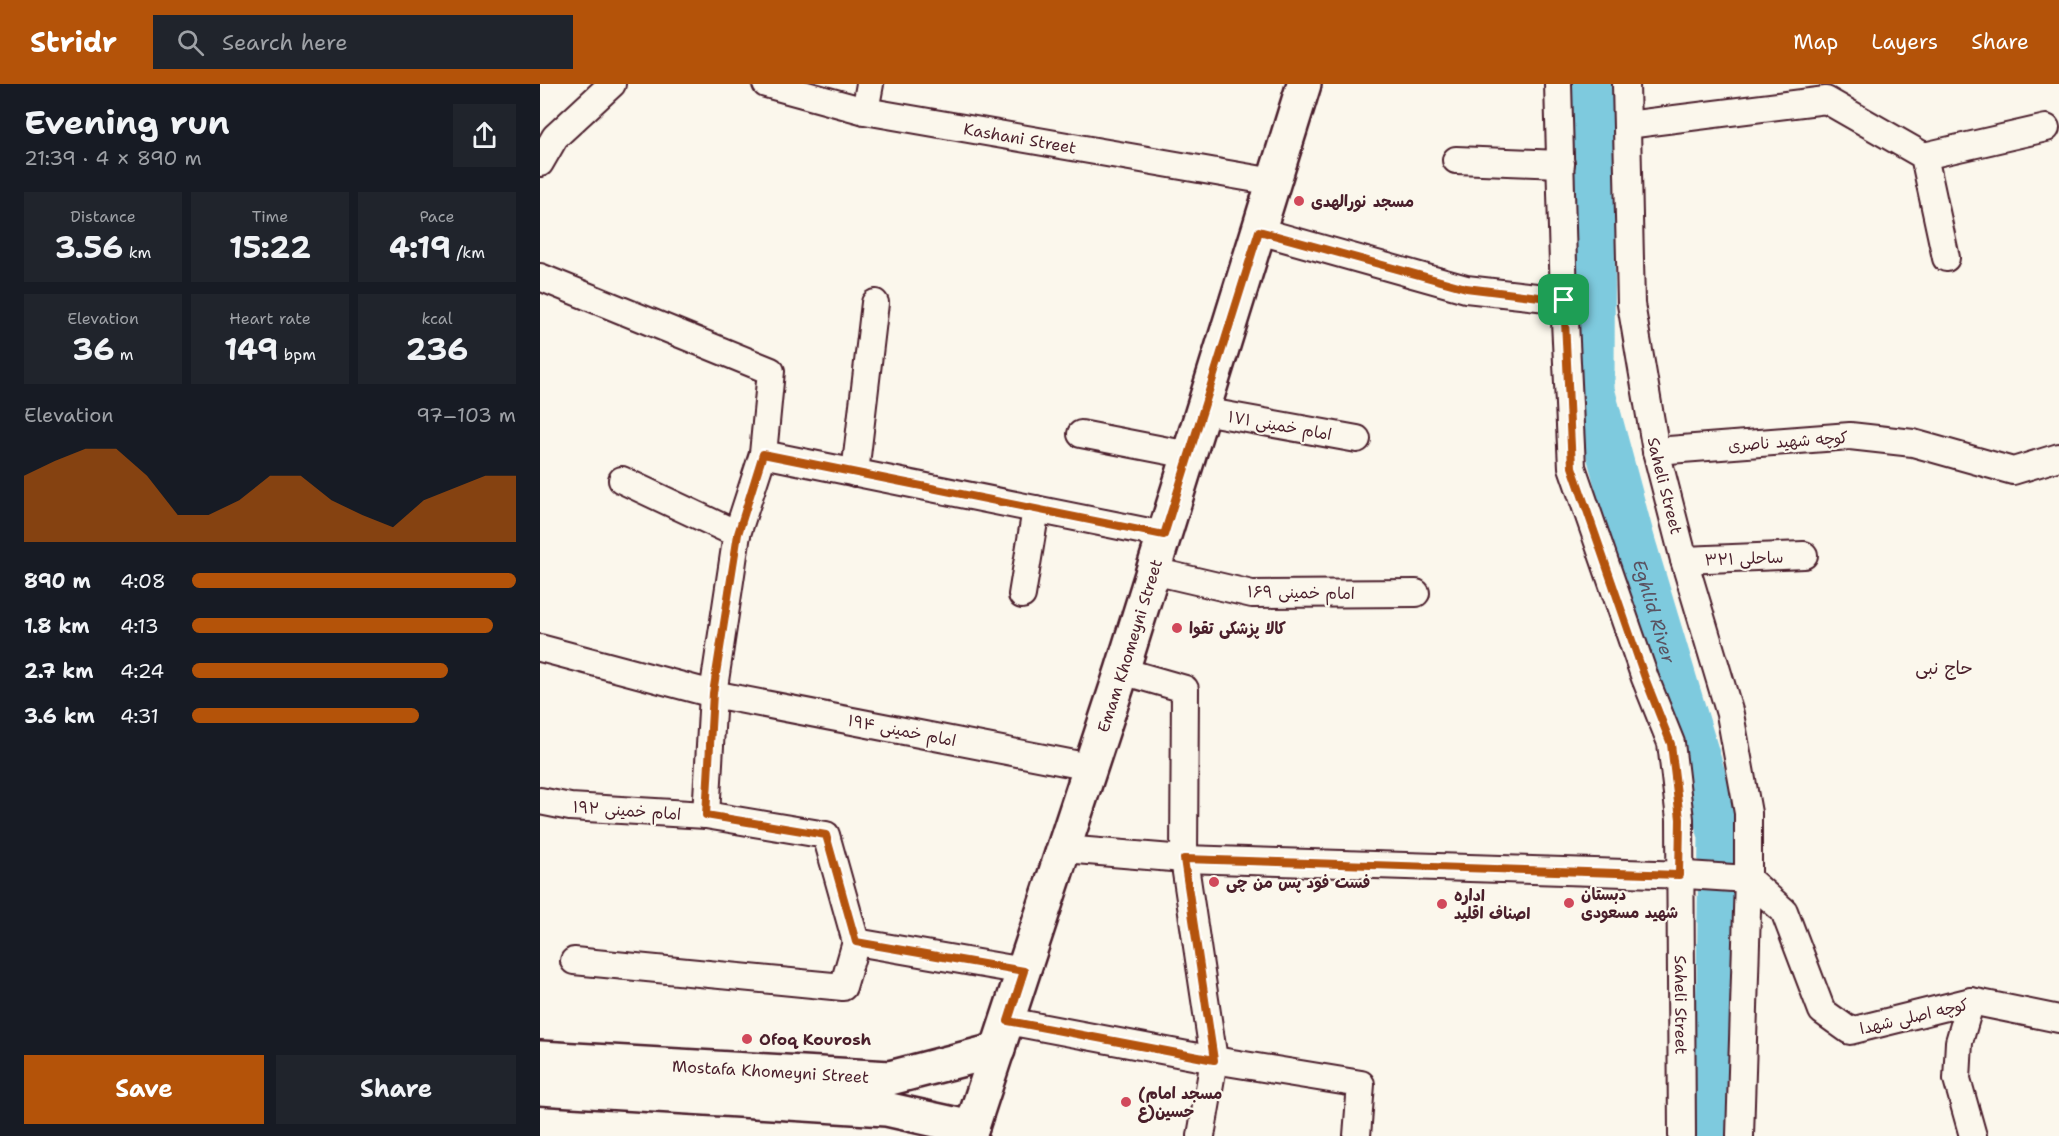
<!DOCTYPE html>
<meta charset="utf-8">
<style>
:root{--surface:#171b24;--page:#20242c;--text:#f1f3f6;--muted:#9ea1a6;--accent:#b45309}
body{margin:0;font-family:"Shantell Sans","Playpen Sans Arabic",sans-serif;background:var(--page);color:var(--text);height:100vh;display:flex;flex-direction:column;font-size:22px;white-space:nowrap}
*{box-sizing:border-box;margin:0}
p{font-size:20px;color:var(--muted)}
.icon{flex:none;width:33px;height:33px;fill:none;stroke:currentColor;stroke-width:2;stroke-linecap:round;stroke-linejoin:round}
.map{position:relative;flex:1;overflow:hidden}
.drawer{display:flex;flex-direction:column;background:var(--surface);width:540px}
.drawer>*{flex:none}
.pin{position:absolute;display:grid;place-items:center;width:51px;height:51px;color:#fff;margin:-26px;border-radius:12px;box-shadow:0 3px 9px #0006}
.round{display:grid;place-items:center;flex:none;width:63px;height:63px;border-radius:0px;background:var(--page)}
.head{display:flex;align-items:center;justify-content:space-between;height:102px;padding:0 24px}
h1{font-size:33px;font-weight:700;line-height:45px}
.metrics{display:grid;grid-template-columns:repeat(3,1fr);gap:9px;height:102px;padding:6px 24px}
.metrics div{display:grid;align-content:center;border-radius:0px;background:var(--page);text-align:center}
.metrics b{font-size:30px;font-weight:700}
.metrics small{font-size:16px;font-weight:400}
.metrics p{font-size:16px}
.chart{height:168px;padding:12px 24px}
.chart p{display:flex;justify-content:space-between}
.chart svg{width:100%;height:108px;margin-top:6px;fill:var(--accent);opacity:.7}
.cta{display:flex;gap:12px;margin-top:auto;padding:12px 24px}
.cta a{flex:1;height:69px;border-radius:0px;background:var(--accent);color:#fff;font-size:24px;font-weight:700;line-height:69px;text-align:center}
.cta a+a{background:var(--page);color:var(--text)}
ul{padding:0 24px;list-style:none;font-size:20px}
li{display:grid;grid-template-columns:96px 72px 1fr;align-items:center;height:45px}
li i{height:15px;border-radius:8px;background:var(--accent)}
header{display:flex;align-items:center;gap:36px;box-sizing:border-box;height:84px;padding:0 30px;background:var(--accent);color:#fff}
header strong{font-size:28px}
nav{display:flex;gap:33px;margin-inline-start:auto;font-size:21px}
.search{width:420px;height:54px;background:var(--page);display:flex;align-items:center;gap:15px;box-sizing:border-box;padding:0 21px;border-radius:0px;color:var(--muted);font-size:22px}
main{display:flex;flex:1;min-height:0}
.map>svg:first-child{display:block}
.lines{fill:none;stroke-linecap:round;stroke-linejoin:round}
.river{stroke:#7ecade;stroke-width:45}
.minor-casing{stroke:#4a1f2b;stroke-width:30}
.major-casing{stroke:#4a1f2b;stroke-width:38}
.minor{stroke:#fbf7ec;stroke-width:26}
.major{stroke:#fbf7ec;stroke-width:33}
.route-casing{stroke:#fff;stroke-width:12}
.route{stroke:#b45309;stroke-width:8}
.poi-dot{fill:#d1495b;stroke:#fbf7ec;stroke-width:2}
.labels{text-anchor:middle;stroke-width:4.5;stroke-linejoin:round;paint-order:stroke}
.street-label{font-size:16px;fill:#4a1f2b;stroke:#fbf7ec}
.poi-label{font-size:16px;font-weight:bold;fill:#4a1f2b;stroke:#fbf7ec;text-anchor:start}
.water-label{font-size:18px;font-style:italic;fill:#5a5261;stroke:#fbf7ec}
.neighbourhood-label{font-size:18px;fill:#4a1f2b;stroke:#fbf7ec}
</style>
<header>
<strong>Stridr</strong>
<div class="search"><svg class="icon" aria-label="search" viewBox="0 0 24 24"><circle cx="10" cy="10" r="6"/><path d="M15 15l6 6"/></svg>Search here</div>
<nav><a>Map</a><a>Layers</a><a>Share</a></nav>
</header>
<main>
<section class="drawer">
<div class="head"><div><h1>Evening run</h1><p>21:39 · 4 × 890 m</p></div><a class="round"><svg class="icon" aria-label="share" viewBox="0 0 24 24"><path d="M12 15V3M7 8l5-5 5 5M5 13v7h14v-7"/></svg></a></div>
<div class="metrics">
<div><p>Distance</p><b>3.56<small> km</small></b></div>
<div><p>Time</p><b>15:22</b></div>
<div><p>Pace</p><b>4:19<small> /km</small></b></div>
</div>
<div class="metrics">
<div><p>Elevation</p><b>36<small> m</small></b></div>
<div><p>Heart rate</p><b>149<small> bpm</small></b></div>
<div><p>kcal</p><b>236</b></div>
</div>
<div class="chart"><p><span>Elevation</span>97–103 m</p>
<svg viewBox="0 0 160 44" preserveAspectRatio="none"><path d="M0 44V17L10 11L20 6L30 6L40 17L50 33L60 33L70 27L80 17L90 17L100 27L110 33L120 38L130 27L140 22L150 17L160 17V44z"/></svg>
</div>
<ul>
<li><b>890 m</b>4:08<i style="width:100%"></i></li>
<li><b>1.8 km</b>4:13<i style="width:93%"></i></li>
<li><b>2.7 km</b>4:24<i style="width:79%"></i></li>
<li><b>3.6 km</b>4:31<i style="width:70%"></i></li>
</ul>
<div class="cta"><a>Save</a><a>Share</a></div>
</section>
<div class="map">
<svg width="1519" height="1052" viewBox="0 0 1519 1052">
<rect width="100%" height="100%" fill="#fbf7ec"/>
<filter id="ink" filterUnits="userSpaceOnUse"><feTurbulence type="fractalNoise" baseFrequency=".0167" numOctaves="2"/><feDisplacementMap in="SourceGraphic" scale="12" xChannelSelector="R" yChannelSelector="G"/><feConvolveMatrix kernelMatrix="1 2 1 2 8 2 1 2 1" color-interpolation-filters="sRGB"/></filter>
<g filter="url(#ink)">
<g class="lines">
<!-- river -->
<path class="river" id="s1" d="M1053 0 1052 306 1093 459 1181 751 1179 904 1173 1052"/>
<!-- minor casing -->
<g class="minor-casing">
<g id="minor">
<path id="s2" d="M226 0 325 27 734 98"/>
<path id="s3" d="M1018 0 1024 216 1032 383 1105 594 1131 659 1140 735 1142 1052"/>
<path id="s4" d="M1086 0 1091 220 1116 367 1144 476 1190 630 1208 729V795L1200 1052"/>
<path d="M325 27 330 0"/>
<path d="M1087 41 1286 16 1384 72 1406 174"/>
<path d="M1384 72 1506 44"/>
<path d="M916 76 1021 80"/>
<path d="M0 79 15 53 72 0"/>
<path d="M719 147 926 205 1024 216"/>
<path d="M0 193 231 287 223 370 197 450 173 610 166 731"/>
<path d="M663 327 817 355"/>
<path d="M541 350 649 371"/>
<path d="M1116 367 1310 352 1373 359 1473 387 1519 373"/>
<path d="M223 370 624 451"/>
<path d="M315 389 335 219"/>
<path d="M82 396 197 450"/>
<path d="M1144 476 1264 471"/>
<path d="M613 487 712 510 876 509"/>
<path d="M482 511 496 425"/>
<path d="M0 564 173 610 550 683"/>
<path d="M582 587 645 605 644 775 674 976 661 1052"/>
<path d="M0 717 30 723 166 731 286 751 316 858 484 887"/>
<path d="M524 765 644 775 1147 791 1208 795"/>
<path d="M1208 795 1244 827 1282 927 1310 947 1431 917 1519 935"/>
<path d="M34 877 303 903 316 858"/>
<path d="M1431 917 1419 958 1417 995 1433 1052"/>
<path d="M468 937 674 976 821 1000 817 1052"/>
</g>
</g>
<!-- major casing -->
<g class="major-casing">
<g id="major">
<path id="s5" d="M0 974 350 994 458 966"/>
<path d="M0 1004 346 1025 432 1044"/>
<path id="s6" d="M429 1052 582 587 764 0"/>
</g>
</g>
<!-- minor -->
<use href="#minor" class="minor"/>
<!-- major -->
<use href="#major" class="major"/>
</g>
</g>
<g class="lines" filter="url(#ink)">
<!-- route casing -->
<g class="route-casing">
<path id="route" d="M719 147 926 204 1024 216 1032 383 1105 594 1131 660 1140 735 1139 791 644 775 674 976 468 937 484 887 316 858 286 751 166 731 173 609 198 450 223 370 624 451Z"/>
</g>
<!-- route -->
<use href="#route" class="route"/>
</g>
<!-- markers -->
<g class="poi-dot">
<circle cx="759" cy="117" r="6"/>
<circle cx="637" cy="544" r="6"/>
<circle cx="674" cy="798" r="6"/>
<circle cx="1029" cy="819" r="6"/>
<circle cx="902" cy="820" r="6"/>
<circle cx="207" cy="955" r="6"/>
<circle cx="586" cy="1018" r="6"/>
</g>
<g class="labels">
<!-- street labels -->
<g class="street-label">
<text dy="6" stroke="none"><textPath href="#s2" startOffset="260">Kashani Street</textPath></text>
<text transform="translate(740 341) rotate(10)" y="6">امام خمینی ۱۷۱</text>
<text transform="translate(1248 357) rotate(-4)" y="6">کوچه شهید ناصری</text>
<text dy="6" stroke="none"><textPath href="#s4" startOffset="405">Saheli Street</textPath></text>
<text transform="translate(1204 474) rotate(-2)" y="6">ساحلی ۳۲۱</text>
<text transform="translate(761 508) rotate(1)" y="6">امام خمینی ۱۶۹</text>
<text dy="6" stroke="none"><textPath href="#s6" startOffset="516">Emam Khomeyni Street</textPath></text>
<text transform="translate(362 646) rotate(11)" y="6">امام خمینی ۱۹۴</text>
<text transform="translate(87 726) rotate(4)" y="6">امام خمینی ۱۹۲</text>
<text dy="6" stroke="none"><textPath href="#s3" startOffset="939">Saheli Street</textPath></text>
<text transform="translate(1374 932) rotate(-13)" y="6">کوچه اصلی شهدا</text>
<text dy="6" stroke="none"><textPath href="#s5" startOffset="231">Mostafa Khomeyni Street</textPath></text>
</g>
<!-- poi labels -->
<g class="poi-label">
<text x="771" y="123">مسجد نورالهدی</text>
<text x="649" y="550">کالا پزشکی تقوا</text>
<text x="686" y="804">فست فود پس من چی</text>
<text x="1041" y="816">دبستان<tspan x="1041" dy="18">شهید مسعودی</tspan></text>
<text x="914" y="817">اداره<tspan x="914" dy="18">اصناف اقلید</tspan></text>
<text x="219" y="961">Ofoq Kourosh</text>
<text x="598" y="1015">(مسجد امام<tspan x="598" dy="18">حسین(ع</tspan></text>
</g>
<!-- water labels -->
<g class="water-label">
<text dy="6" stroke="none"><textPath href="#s1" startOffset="536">Eghlid River</textPath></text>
</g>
<!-- neighbourhood labels -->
<g class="neighbourhood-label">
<text x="1404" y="590">حاج نبی</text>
</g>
</g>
</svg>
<div class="pin" style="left:1024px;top:216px;background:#1e9e55"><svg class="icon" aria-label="arrive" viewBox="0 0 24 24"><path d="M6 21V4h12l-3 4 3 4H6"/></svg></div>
</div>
</main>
